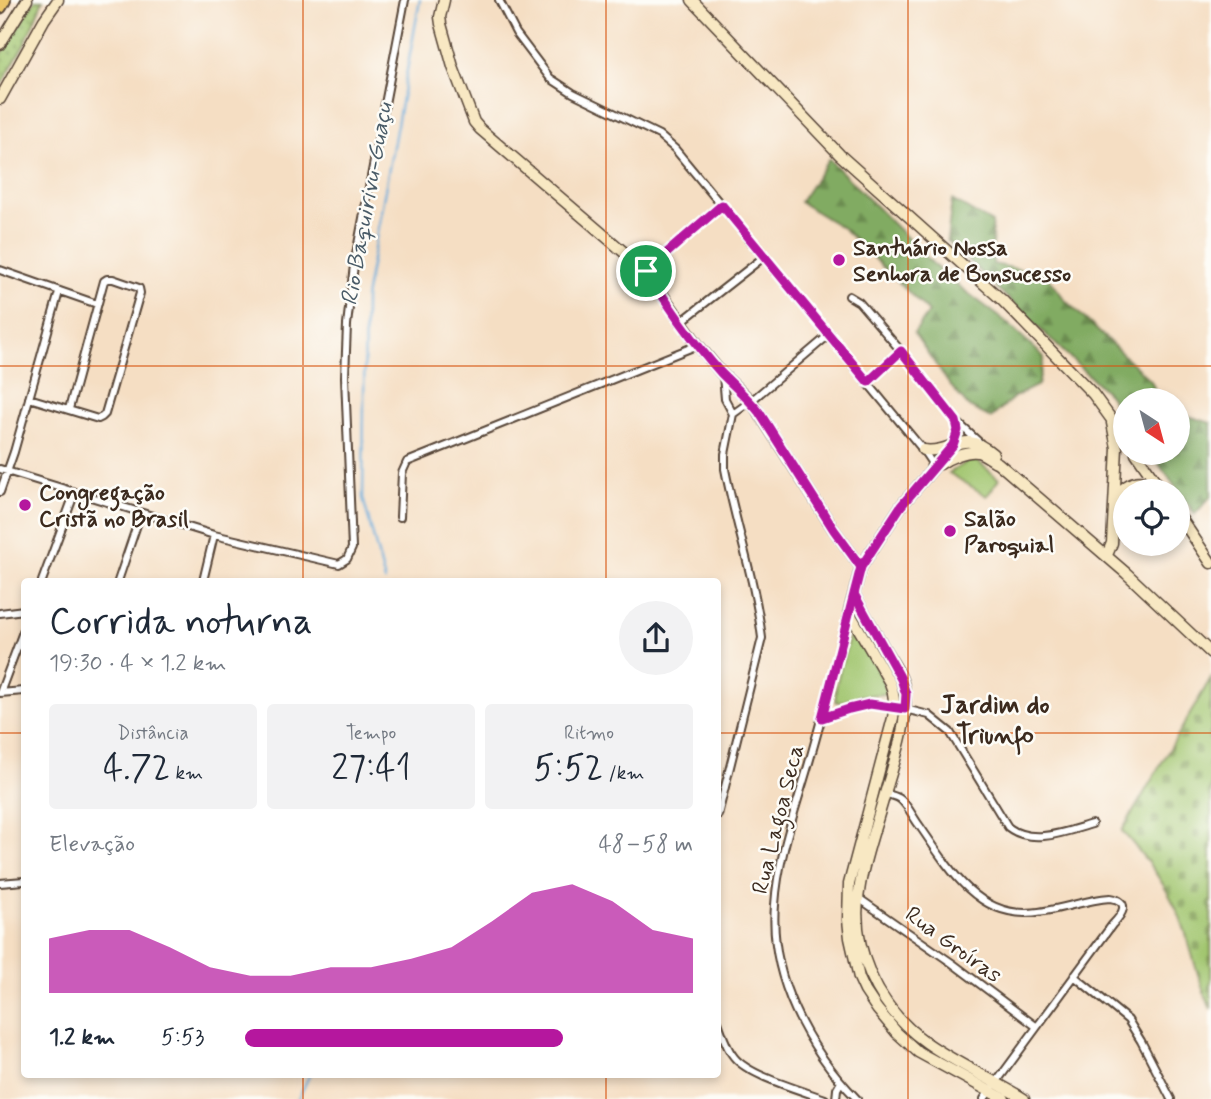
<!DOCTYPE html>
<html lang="pt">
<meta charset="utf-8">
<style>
:root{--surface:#fff;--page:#f2f2f3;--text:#1f2937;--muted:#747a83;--accent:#b5179e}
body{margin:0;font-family:Mynerve,sans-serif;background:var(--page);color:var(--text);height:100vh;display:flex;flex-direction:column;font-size:26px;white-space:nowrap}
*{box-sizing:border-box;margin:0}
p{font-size:23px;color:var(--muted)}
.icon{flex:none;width:38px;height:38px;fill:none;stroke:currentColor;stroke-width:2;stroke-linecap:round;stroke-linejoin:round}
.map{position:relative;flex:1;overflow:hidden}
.side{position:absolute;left:21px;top:578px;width:700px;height:500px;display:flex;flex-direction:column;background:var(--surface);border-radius:7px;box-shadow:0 4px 10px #0003}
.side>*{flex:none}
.needle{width:46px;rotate:144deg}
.controls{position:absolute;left:1113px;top:388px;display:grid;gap:14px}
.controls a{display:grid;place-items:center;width:77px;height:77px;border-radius:50%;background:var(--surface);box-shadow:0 4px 10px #0003;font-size:35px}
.pin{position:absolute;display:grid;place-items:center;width:60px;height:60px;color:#fff;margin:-30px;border:4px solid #fff;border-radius:50%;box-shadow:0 2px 7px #0007}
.round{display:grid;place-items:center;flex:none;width:74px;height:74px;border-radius:37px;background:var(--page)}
.overview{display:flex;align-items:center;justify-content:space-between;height:119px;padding:0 28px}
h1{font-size:38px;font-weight:600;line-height:52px}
.figures{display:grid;grid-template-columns:repeat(3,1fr);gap:10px;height:119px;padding:7px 28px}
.figures div{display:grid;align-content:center;border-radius:7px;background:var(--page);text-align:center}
.figures b{font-size:35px;font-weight:600}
.figures small{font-size:19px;font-weight:400}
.figures p{font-size:19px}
.chart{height:196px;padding:14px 28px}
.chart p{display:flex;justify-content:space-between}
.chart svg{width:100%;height:126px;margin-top:7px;fill:var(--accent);opacity:.7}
ul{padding:0 28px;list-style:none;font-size:23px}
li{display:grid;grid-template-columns:112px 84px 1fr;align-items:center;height:52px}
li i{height:18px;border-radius:9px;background:var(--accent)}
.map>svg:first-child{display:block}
.grass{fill:url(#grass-dots);stroke:#6e7847;stroke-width:2}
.forest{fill:url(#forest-firs);stroke:#5e6a40;stroke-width:2}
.cemetery{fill:url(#cemetery-stones);stroke:#6e7847;stroke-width:2}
.green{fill:#a2c670;stroke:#6e7847;stroke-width:2}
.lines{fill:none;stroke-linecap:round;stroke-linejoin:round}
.stream{stroke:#60a6d6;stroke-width:2.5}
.street-casing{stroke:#574537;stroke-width:10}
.secondary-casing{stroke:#574537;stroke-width:13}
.highway-casing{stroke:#574537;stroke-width:16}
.street{stroke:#fff;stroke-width:6}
.secondary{stroke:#f8e8c3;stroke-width:10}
.highway{stroke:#edc569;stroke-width:12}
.route-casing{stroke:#fff;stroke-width:14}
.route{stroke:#b5179e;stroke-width:9}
.grid{fill:none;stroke:#d7540e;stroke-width:2;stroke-opacity:0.55}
.poi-dot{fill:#b5179e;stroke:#fdfcf7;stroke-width:2.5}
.labels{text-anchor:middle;stroke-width:5;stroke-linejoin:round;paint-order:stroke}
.poi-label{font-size:23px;font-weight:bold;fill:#3b2a1e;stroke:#fdfcf7;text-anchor:start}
.street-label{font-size:23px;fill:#3b2a1e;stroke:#fdfcf7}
.water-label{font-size:24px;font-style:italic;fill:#4a5c68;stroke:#fdfcf7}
.quarter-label{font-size:26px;font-weight:bold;fill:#3b2a1e;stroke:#fdfcf7}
</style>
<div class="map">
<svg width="1211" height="1099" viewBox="0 0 1211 1099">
<defs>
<pattern id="grass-dots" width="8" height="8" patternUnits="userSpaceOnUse" patternTransform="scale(1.75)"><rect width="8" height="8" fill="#a2c670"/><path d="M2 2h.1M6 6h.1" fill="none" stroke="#85a15b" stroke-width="1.8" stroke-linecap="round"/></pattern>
<pattern id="forest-firs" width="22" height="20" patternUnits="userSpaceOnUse" patternTransform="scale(1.75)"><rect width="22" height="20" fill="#81ab62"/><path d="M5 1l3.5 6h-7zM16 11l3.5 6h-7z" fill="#6b8b50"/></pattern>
<pattern id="cemetery-stones" width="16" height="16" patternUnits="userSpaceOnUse" patternTransform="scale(1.75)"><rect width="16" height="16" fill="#a2c670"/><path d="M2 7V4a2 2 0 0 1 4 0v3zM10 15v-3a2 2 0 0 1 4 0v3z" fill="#85a15b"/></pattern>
</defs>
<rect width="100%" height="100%" fill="#fdfcf7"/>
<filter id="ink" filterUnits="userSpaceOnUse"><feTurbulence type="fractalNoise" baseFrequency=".0143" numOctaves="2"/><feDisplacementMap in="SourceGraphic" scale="14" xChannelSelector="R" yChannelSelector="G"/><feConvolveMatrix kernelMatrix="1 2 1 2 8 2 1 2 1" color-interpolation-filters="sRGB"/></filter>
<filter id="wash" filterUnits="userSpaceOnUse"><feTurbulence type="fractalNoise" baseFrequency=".00686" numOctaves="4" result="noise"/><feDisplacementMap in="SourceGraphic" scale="28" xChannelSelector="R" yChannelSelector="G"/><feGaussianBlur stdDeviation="1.57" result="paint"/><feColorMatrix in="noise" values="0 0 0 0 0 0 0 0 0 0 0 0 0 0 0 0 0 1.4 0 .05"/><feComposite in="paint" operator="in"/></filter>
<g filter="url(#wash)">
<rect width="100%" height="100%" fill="#f5dec3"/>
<!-- grass -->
<path class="grass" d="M35 0H43L25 43 0 87V57Z"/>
<!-- forest -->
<path class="forest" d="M829 159 944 275 1005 321 1044 357 1038 385 1014 397 991 418 969 407 949 384 914 333 929 312 844 229 800 202Z
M952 200 992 223 993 264 1047 275 1065 300 1151 381 1160 401H1125V418L1108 394 947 240Z
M1178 413 1211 423V496L1195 514 1151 453H1178Z"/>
<!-- cemetery -->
<path class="cemetery" d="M1211 678V1009C1197 980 1192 947 1180 917 1166 884 1145 857 1122 831Z"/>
<!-- green -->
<path class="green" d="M976 460 999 479 987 496 949 473 967 462Z
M851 630C865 649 883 670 886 694L858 696 842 702H836C832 687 847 647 851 630Z"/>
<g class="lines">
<!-- stream -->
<path class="stream" d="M385 581 363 498 365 298 420 0
M298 1099 310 1074"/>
</g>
</g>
<g filter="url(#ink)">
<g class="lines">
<!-- street casing -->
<g class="street-casing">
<path id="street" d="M499 0 516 33 550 78 573 93 659 135 675 149 923 450 931 462 930 470
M0 270 97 304
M646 271 721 205
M849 296 859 302 901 351 956 421 980 443
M681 322 765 256
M868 382 901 351
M29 398 98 419 102 417 105 414 140 293 139 288 113 279H107L104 281 69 409
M733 414 751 401 830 334
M953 445 958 430 957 423
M0 469 214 535 339 564 347 559 352 548 345 377 347 325 354 265 405 0
M0 492 14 452 59 292
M400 517 402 473 407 462 698 345
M42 581 75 492
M118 581 141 513
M203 581 214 535
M849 612C836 663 823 715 808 766 795 811 778 857 775 905 769 977 808 1049 857 1099
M0 613 24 610
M0 693 24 629
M0 693 24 691
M822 718 861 705 870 704 905 709 929 715 950 732 1008 827C1032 846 1067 831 1092 824
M885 793C889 795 896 796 900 799 907 804 913 817 919 825 945 862 973 913 1025 913 1054 913 1081 900 1110 898 1131 901 1123 914 1112 925L984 1099
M718 815 762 638C755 580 736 526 725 469V454L733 414 725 399 723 375
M0 883 24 881
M857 897 952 963 1037 1027
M1074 976 1128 1020 1141 1041 1171 1099
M718 1022C722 1033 726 1048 734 1057 749 1076 801 1090 825 1099
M836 1099 837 1089 841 1082"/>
</g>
<!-- secondary casing -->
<g class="secondary-casing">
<path id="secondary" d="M444 0 440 17 441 24 453 67 474 122 480 129 646 271 698 345 722 374 751 401 759 413 834 530 861 567
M692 0 840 155 1002 300 1093 394 1125 438
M0 44 27 0
M0 99 44 20 58 0
M953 445 901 506 861 567 849 612 890 683C895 695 895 706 893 718L849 884 848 920 850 938 859 978 865 991 877 1009 897 1033 918 1052 1004 1099
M923 450C955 454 961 427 993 454
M1136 453 1158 485
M940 464C949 458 966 450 978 452 985 454 991 460 998 463L1126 573 1211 653
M1115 496C1134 478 1139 477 1161 490
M1178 514 1211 563
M1107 555 1112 543 1117 448 1112 423
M854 594C864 613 875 631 885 650 893 663 904 678 905 693 909 723 892 768 884 797 876 826 865 855 860 885 848 946 877 1008 927 1043 957 1064 992 1079 1024 1099"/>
</g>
<!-- highway casing -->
<g class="highway-casing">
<path id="highway" d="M0 7 4 0"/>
</g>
<!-- street -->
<use href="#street" class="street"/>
<!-- secondary -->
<use href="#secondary" class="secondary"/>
<!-- highway -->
<use href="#highway" class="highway"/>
</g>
</g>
<g class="lines" filter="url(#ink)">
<!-- route casing -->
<g class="route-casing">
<path id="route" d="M646 271C669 306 693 342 721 373 734 386 748 398 759 412L834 530 861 567 822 718 849 709 870 704 905 709 906 694 901 679 854 594 861 567 901 506 953 445 958 430 956 421 901 351 868 382 722 205 646 271"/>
</g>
<!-- route -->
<use href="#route" class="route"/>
</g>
<!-- grid -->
<path class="grid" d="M303 0V581M606 0V581M908 0V1099M0 366H1211M0 733H24M718 733H1211M303 1074V1099M606 1074V1099"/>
<!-- markers -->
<g class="poi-dot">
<circle cx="839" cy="260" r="7"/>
<circle cx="25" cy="505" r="7"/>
<circle cx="950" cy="531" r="7"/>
</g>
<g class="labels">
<!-- poi labels -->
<g class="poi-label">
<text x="853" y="255">Santuário Nossa<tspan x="853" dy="26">Senhora de Bonsucesso</tspan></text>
<text x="39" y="500">Congregação<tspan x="39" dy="26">Cristã no Brasil</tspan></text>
<text x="964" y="526">Salão<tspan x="964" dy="26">Paroquial</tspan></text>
</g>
<!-- street labels -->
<g class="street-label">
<text transform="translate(777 819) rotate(-76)" y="8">Rua Lagoa Seca</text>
<text transform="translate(954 944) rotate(36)" y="8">Rua Groíras</text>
</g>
<!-- water labels -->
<g class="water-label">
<text transform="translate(366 204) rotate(-80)" y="8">Rio Baquirivu-Guaçu</text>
</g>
<!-- quarter labels -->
<g class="quarter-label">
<text x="995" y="713">Jardim do<tspan x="995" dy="30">Triunfo</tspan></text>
</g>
</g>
</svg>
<div class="controls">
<a><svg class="needle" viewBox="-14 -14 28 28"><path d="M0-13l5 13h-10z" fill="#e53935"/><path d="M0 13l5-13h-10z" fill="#747a83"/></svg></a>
<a><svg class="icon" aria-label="locate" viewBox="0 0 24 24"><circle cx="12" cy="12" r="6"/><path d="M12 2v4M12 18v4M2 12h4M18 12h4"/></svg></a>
</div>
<div class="pin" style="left:646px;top:271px;background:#1e9e55"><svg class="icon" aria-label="arrive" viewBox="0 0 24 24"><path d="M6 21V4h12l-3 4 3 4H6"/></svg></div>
<section class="side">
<div class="overview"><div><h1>Corrida noturna</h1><p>19:30 · 4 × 1.2 km</p></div><a class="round"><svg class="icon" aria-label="share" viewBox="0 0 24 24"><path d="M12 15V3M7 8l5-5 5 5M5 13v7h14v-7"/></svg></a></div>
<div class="figures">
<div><p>Distância</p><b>4.72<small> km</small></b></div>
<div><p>Tempo</p><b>27:41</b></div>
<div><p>Ritmo</p><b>5:52<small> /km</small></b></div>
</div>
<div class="chart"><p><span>Elevação</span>48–58 m</p>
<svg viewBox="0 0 160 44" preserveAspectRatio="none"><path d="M0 44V25L10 22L20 22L30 28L40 35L50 38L60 38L70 35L80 35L90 32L100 28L110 19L120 9L130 6L140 12L150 22L160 25V44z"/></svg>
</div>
<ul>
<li><b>1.2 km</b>5:53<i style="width:71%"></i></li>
</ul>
</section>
</div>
